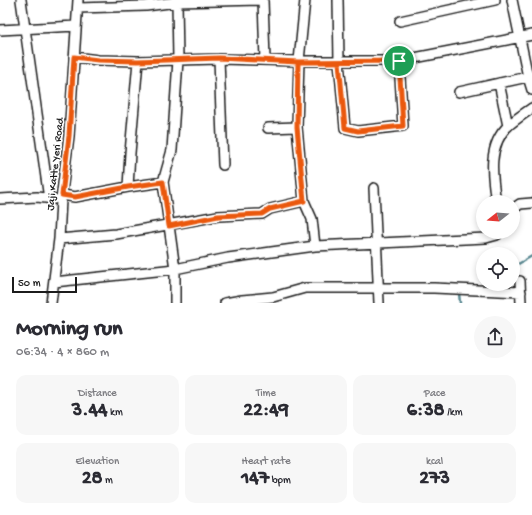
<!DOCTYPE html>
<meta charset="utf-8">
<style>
:root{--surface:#fff;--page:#f7f7f7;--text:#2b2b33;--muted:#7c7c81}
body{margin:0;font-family:"Gochi Hand",sans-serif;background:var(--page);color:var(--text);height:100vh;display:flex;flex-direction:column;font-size:15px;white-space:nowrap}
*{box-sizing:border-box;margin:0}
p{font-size:13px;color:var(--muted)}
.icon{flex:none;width:22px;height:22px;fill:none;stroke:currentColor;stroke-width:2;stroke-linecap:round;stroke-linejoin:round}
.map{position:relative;height:303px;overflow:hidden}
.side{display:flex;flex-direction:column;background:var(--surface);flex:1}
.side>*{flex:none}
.needle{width:26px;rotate:253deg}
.controls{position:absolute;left:476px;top:195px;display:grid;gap:8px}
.controls a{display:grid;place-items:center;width:44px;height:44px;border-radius:50%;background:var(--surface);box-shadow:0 2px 6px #0003;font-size:20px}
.scale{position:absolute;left:12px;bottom:10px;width:65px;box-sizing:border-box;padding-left:4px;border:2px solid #1c1c1c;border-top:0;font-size:11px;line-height:14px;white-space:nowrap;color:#1c1c1c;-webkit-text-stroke:3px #fff;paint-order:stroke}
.pin{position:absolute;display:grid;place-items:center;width:34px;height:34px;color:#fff;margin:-17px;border:2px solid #fff;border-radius:50%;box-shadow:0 1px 4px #0007}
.round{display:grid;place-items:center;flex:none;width:42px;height:42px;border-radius:21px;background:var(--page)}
.overview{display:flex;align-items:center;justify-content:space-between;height:68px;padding:0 16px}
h1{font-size:22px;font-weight:800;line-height:30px}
.metrics{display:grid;grid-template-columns:repeat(3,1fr);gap:6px;height:68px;padding:4px 16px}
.metrics div{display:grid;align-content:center;border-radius:10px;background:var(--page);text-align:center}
.metrics b{font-size:20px;font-weight:800}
.metrics small{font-size:11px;font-weight:400}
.metrics p{font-size:11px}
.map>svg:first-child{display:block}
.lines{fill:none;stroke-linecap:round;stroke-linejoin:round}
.stream{stroke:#5a8992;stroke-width:2.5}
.minor-casing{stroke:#1c1c1c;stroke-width:12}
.minor{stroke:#fff;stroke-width:9}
.route-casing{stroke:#fff;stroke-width:8}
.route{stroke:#ea580c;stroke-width:5}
.labels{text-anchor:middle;stroke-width:3;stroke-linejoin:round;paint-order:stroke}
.street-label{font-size:11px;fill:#1c1c1c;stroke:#fff}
</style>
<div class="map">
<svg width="532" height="303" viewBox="0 0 532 303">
<rect width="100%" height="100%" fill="#fff"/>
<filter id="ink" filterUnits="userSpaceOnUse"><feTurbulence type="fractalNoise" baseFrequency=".025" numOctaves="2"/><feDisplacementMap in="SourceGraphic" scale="8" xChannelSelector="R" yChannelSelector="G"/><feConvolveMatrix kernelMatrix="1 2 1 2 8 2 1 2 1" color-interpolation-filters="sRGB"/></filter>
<g filter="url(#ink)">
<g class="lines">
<!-- stream -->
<path class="stream" d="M513 267 532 256
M485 285 487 284
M460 303 459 293H460"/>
<!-- minor casing -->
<g class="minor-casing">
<path id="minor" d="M21 0 49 199
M263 0 265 60
M305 0 299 61 297 127 304 201 312 219 315 246
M338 0 339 62 345 128 358 131 403 126 399 61
M512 0 528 77 532 90
M78 8 146 6 177 2 260 0
M400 21 495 0
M0 30 76 26
M74 57 98 60 138 61 219 59 299 61H399L532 35
M219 59 223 165
M499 83 508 126
M459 92 532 76
M268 128 297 127
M128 187 130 153 138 61
M374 188 379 303
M62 195 75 197 128 187 163 182
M0 199 37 197 54 199
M496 202C492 176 487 145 509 125 516 119 525 113 532 108
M513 209 520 204 532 203
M59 239 116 234 218 216 262 214 270 209 304 201
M520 281 521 303
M54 282 175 269 228 258 315 246 486 238 497 235 498 232
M51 303 59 239 61 200 69 136 78 0
M175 303V269L163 182 172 150 178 60 177 2
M225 303 242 300 273 297 305 288H434L521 292"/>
</g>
<!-- minor -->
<use href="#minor" class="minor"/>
</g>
</g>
<g class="lines" filter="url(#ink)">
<!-- route casing -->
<g class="route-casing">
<path id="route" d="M399 61 298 62 219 58 138 61 98 60 74 57 69 136 62 195 75 197 128 187 163 182 169 226 218 216 262 214 270 209 304 201 297 127 298 62H339L345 128 358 131 403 126 399 61"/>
</g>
<!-- route -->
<use href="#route" class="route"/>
</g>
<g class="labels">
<!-- street labels -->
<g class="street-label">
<text transform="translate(54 164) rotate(-84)" y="4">Jaji Katte Yeri Road</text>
</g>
</g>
</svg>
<div class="controls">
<a><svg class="needle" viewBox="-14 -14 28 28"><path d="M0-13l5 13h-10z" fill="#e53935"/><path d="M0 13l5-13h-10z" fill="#7c7c81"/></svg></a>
<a><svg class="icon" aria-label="locate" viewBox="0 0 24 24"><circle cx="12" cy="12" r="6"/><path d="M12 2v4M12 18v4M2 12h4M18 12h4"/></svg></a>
</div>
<div class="scale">50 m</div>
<div class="pin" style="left:399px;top:61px;background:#1e9e55"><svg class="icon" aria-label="arrive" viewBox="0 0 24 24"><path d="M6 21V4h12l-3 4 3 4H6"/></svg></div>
</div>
<section class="side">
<div class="overview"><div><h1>Morning run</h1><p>06:34 · 4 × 860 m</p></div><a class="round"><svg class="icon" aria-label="share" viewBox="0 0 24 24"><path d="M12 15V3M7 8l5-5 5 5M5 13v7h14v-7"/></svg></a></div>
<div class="metrics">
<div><p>Distance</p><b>3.44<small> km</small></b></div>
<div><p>Time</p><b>22:49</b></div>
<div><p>Pace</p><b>6:38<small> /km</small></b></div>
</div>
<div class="metrics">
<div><p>Elevation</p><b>28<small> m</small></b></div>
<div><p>Heart rate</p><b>147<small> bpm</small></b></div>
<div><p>kcal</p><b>273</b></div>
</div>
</section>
